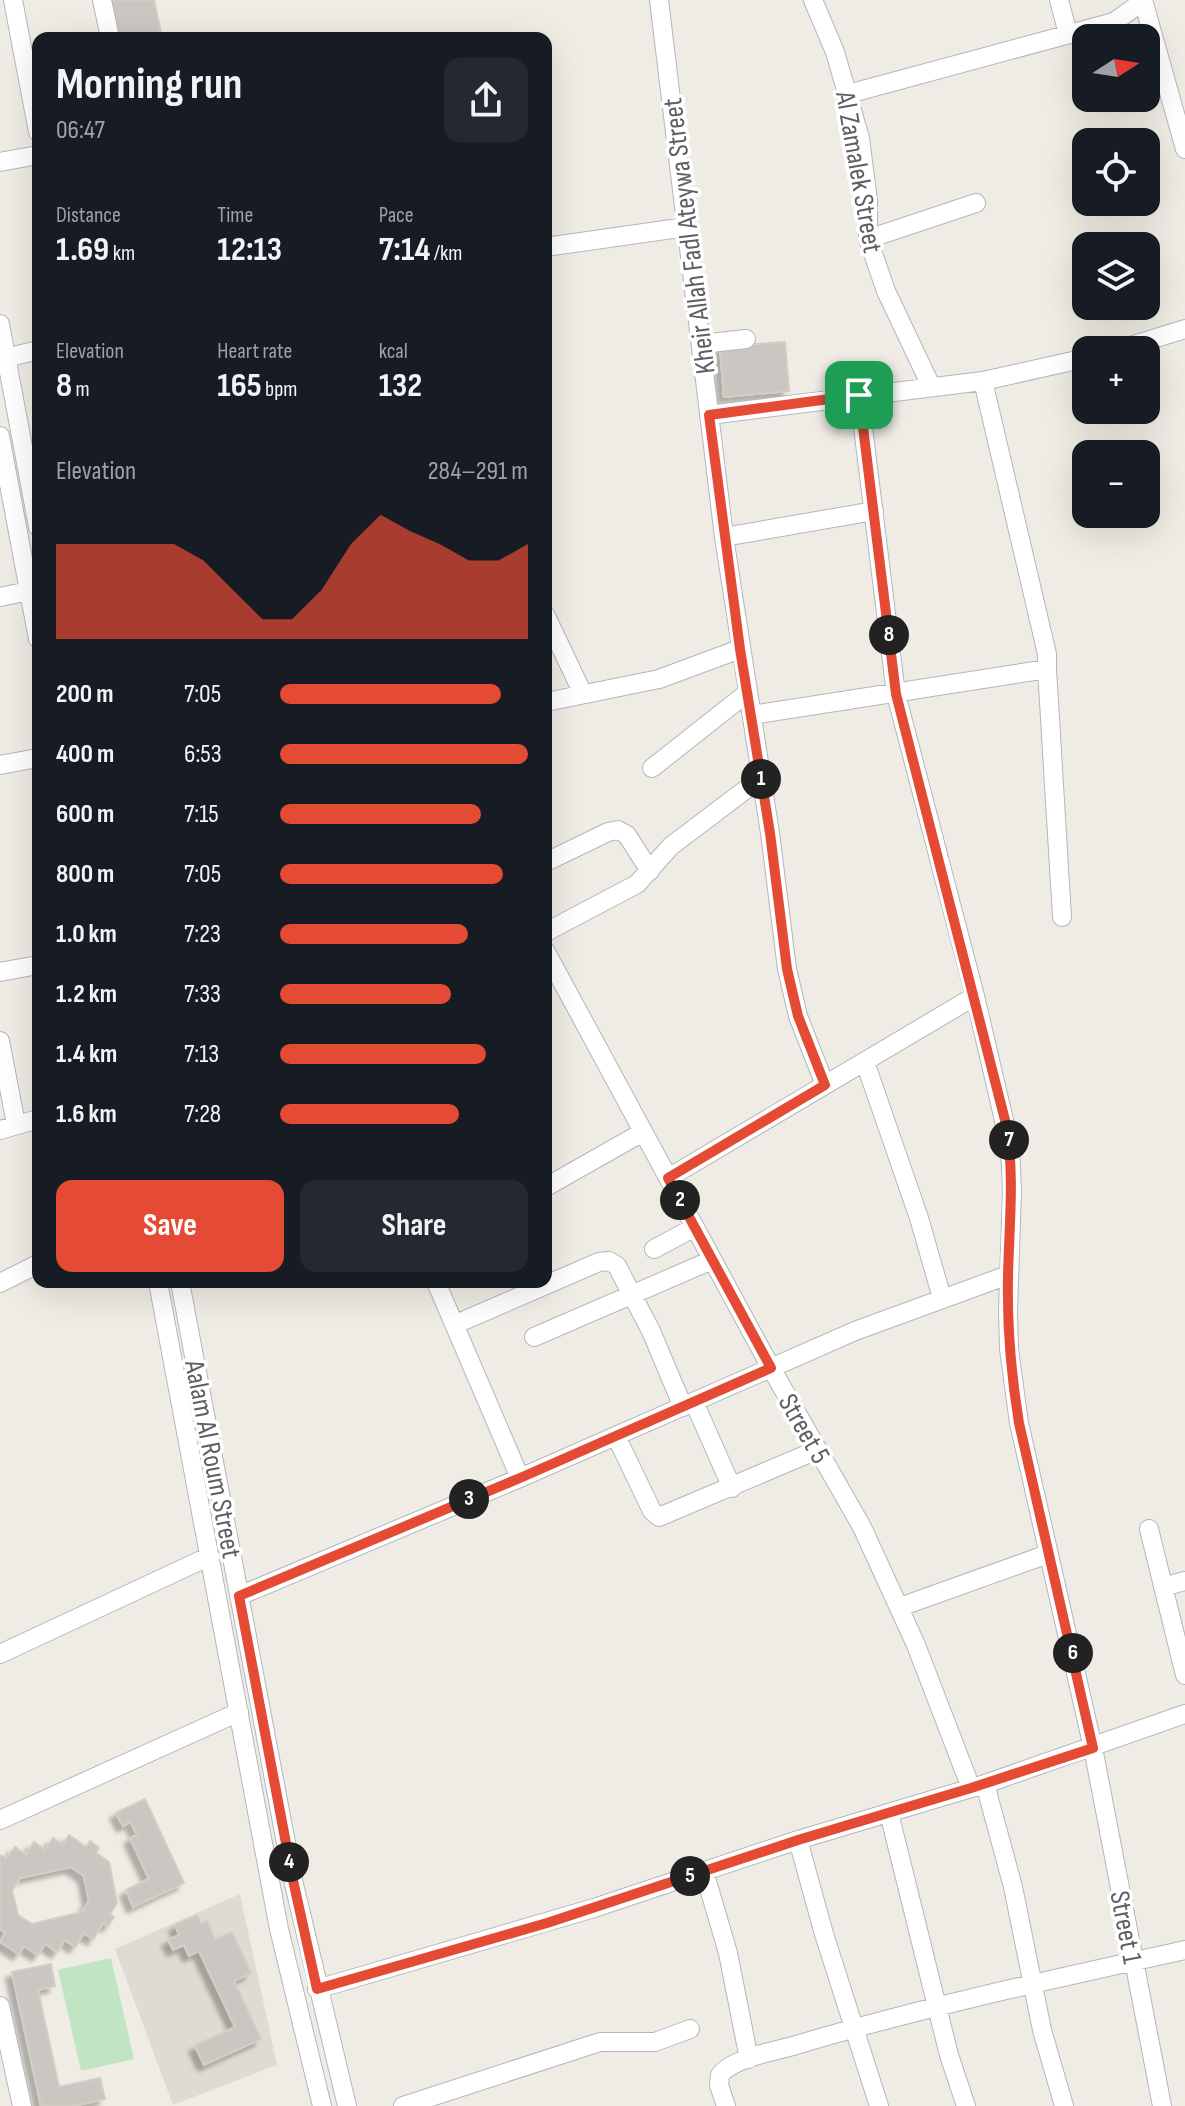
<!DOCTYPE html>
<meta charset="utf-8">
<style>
:root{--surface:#171b24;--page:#242831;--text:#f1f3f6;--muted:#9ea1a6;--accent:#e44a34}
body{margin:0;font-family:"Sofia Sans Condensed",sans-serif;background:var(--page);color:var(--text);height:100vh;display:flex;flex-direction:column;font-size:30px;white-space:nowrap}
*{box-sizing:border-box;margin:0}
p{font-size:26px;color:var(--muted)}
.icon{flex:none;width:44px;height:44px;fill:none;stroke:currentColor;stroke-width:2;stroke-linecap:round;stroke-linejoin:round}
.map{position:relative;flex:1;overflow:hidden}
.sheet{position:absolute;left:32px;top:32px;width:520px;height:1256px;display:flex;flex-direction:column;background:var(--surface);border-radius:16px;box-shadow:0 8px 32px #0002}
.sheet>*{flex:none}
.needle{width:52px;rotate:78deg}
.fabs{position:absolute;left:1072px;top:24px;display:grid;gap:16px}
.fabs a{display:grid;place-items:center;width:88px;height:88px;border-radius:16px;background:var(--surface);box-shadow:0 8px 32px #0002;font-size:40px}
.pin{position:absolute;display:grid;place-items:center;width:68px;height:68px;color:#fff;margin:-34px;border-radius:16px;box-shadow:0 4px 12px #0006}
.km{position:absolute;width:40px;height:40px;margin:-20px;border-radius:50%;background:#222;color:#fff;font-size:22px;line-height:40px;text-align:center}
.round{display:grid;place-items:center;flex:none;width:84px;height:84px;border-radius:16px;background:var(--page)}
.headline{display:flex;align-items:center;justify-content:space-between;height:136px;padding:0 24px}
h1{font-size:44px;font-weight:700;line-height:60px}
.stats{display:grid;grid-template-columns:repeat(3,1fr);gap:12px;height:136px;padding:8px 24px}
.stats div{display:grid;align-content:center}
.stats b{font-size:34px;font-weight:700}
.stats small{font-size:22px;font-weight:400}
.stats p{font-size:22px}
.chart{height:224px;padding:16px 24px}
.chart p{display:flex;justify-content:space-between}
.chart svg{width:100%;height:144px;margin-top:8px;fill:var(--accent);opacity:.7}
.action{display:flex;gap:16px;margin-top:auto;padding:16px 24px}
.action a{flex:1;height:92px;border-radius:16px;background:var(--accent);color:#fff;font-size:32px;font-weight:700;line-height:92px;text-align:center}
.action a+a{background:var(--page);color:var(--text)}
ul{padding:0 24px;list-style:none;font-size:26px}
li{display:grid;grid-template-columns:128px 96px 1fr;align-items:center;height:60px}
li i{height:20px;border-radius:10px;background:var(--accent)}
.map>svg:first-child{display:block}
.education{fill:#dedbd2}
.green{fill:#c1e5c3}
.building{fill:#cac6c1;stroke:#d3cec2;stroke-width:2;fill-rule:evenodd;filter:url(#shadow)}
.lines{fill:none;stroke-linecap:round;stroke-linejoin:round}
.minor-casing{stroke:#b4b6bb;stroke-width:20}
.minor{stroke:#fff;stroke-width:18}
.route-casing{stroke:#fff;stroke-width:16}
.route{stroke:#e44a34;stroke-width:10}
.labels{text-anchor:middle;stroke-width:7;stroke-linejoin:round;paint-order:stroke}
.street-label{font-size:28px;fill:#5c5f64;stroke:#fff}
</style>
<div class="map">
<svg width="1185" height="2106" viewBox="0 0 1185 2106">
<defs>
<filter id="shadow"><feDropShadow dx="-6" dy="6" stdDeviation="2" flood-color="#0004"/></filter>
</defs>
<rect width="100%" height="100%" fill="#eeece4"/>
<!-- education -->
<path class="education" d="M240 1894 277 2065 173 2105 115 1949Z"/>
<!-- green -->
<path class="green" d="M111 1958 134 2059 81 2071 58 1970Z"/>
<!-- building -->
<path class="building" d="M110 0H154L162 38H118Z
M785 342 789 391 724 397 720 347Z
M145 1799 184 1883 133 1907 126 1890 149 1879 130 1838 137 1835 131 1822 123 1826 116 1813Z
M69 1835 86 1847 90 1841 99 1848 96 1853 109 1862 117 1903 110 1914 114 1917 108 1926 103 1923 93 1939 84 1933 75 1947 65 1940 57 1952 45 1944 38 1955 24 1946 19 1954 0 1942 5 1932 0 1929V1855L6 1859 15 1847 26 1855 34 1842 45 1850 53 1838 63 1845ZM71 1867 84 1876 89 1901 82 1912 32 1924 18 1915 12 1890 20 1878Z
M197 1915 201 1924 207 1921 215 1940 232 1932 251 1973 234 1981 261 2039 204 2065 195 2046 235 2027 199 1951 189 1956 184 1945 173 1950 168 1940 179 1935 175 1925Z
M51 1964 55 1986 38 1990 59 2087 100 2078 105 2099 73 2106H41L12 1972Z"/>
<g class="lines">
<!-- minor casing -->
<g class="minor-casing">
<path id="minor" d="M13 0 38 132
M102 0 110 38
M659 0 724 537 770 833 787 969 798 1016 825 1085
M813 0 835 52 860 138 868 201V239L886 291 931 386
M1059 0 1068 34
M1143 0 1185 149
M848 94 1114 22 1135 7 1140 0
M0 162 38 155
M868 239 976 203
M546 247 686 227
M0 324 38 527
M701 344 746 339
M1117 350 1185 329
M6 358 38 350
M859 395 896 694 975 996 1010 1146 1012 1191 1008 1312 1009 1349 1019 1423 1093 1748 1162 2106
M709 415 983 381 1086 358
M0 436 38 639
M724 537 874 511
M0 597 29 591
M546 616 583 694
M1047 669 1062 917
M546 702 659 679 740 649
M752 715 1047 669V654L983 381
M0 765 38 758
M652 768 747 693
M546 862 608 832 618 830 627 835 650 871
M546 932 637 884 671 846 761 778
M546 952 771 1368 862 1527 916 1645 971 1788
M0 972 38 965
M0 1041 16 1124
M865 1062 919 1218 942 1298
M0 1130 38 1119
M668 1178 975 996
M546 1187 643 1132
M654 1249 695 1227
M158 1282 279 1929 322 2106
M180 1282 293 1880 347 2106
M436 1282 520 1478
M0 1283 38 1264
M456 1324 599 1262 609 1261 617 1266 651 1331 683 1407
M534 1337 712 1260
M694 1402 732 1488
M616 1436 652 1511 659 1517 817 1450
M1149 1529 1185 1675
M1163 1587 1185 1581
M239 1596 520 1478 855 1331 1008 1275
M900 1607 1048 1554
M0 1654 210 1556
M985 1784 1013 1887 1042 2030 1064 2106
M889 1813 949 2055 966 2106
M0 1820 239 1712
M798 1840 824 1934 879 2106
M704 1871 728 1953 749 2059
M317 1989 594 1908 798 1840 985 1784 1185 1714
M0 2006 22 2106
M403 2106 600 2042H655L690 2029
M726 2106 719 2085 720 2075C732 2059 773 2051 793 2046 922 2007 1054 1979 1185 1950"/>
</g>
<!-- minor -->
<use href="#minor" class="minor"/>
</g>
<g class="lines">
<!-- route casing -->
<g class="route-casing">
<path id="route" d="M859 395 896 694 1006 1124C1015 1175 1009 1225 1008 1277 1007 1326 1011 1374 1019 1423L1093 1748 971 1788 798 1840 547 1923 317 1989 293 1880 239 1596 520 1478 771 1368 668 1178 825 1085 798 1016 787 969 770 833 740 649 709 415Z"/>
</g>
<!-- route -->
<use href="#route" class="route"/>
</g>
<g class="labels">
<!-- street labels -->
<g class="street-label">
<text transform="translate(860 172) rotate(80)" y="10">Al Zamalek Street</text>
<text transform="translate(688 236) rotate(-97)" y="10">Kheir Allah Fadl Ateywa Street</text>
<text transform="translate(805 1428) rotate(60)" y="10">Street 5</text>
<text transform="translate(214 1459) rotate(79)" y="10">Aalam Al Roum Street</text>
<text transform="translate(1127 1927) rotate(79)" y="10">Street 1</text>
</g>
</g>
</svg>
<div class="fabs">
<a><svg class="needle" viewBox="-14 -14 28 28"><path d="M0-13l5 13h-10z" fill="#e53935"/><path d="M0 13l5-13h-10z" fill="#9ea1a6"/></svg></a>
<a><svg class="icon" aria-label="locate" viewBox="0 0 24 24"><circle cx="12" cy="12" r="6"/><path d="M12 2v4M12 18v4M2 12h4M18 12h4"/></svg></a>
<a><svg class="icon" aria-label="layers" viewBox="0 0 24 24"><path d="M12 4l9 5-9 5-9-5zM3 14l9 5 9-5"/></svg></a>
<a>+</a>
<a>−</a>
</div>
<div class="pin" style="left:859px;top:395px;background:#1e9e55"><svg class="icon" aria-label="arrive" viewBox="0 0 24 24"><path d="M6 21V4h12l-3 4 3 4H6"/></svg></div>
<b class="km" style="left:761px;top:779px">1</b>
<b class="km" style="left:680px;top:1200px">2</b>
<b class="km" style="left:469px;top:1499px">3</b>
<b class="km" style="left:289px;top:1862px">4</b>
<b class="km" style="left:690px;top:1876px">5</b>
<b class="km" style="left:1073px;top:1653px">6</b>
<b class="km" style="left:1009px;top:1140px">7</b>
<b class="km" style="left:889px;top:635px">8</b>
<section class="sheet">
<div class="headline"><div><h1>Morning run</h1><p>06:47</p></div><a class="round"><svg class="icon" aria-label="share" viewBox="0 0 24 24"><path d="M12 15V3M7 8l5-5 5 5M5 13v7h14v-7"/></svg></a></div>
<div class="stats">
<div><p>Distance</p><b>1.69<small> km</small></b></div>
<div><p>Time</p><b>12:13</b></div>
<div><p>Pace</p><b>7:14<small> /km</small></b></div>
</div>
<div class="stats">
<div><p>Elevation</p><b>8<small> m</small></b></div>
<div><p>Heart rate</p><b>165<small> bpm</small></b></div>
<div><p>kcal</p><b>132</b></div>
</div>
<div class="chart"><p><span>Elevation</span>284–291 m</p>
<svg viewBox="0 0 160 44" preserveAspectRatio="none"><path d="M0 44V15L10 15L20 15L30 15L40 15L50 20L60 29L70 38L80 38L90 29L100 15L110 6L120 11L130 15L140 20L150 20L160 15V44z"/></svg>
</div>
<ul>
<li><b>200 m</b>7:05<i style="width:89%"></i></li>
<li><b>400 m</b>6:53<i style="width:100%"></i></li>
<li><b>600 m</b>7:15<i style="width:81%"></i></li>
<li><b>800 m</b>7:05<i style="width:90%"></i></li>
<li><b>1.0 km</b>7:23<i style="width:76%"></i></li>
<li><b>1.2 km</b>7:33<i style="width:69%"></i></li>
<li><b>1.4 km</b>7:13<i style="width:83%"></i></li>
<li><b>1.6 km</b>7:28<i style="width:72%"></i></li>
</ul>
<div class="action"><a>Save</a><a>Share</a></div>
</section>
</div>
